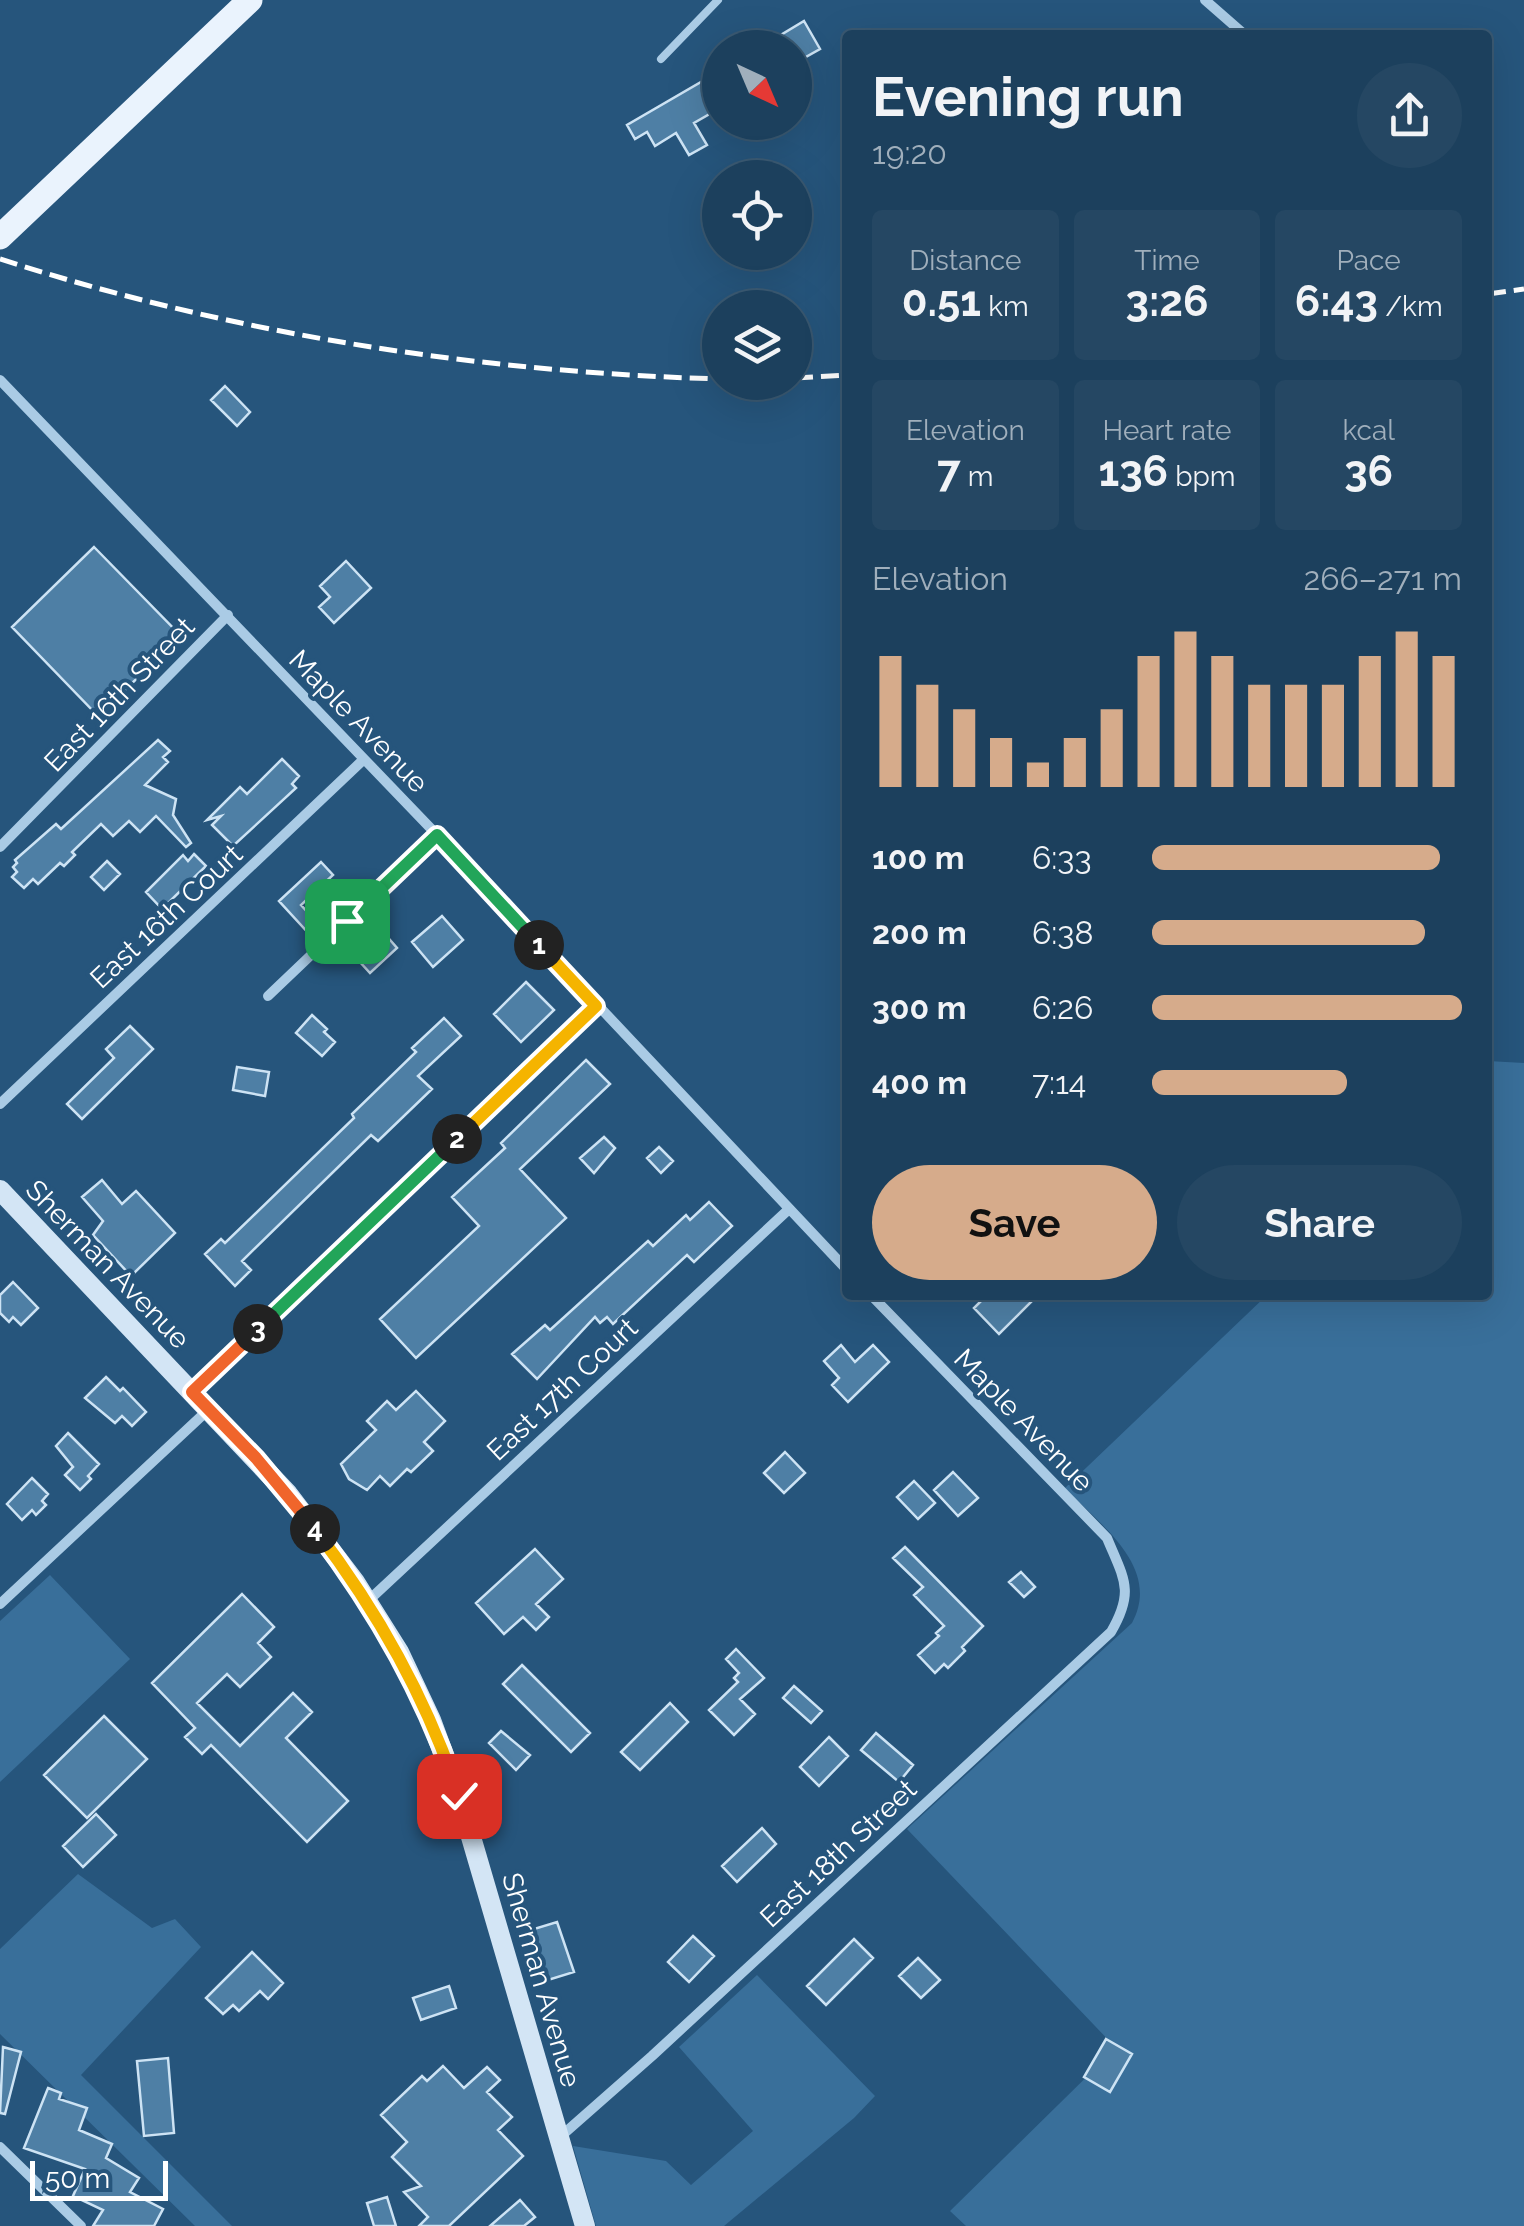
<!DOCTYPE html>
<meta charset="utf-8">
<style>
:root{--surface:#1c405d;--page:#254763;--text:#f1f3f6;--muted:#a0afbc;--line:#3a5972;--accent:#d6ab8b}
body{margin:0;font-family:Raleway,sans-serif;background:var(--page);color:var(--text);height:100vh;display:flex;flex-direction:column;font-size:38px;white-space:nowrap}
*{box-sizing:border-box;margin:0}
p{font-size:32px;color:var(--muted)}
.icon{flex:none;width:55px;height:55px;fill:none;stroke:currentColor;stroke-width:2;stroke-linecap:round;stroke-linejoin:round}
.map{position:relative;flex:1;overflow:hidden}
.drawer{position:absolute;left:842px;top:30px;width:650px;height:1270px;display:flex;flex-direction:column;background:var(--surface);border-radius:10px;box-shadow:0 10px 40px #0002,0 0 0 2px var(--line)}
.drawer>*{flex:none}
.needle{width:65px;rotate:136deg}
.tools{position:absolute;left:702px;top:30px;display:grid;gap:20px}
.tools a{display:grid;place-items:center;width:110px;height:110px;border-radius:50%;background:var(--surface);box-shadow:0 10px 40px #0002,0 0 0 2px var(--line);font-size:50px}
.scale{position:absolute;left:30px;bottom:25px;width:138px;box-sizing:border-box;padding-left:10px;border:5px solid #fff;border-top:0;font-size:28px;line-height:35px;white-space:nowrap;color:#fff;-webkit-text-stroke:8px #26557c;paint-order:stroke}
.pin{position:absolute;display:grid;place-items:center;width:85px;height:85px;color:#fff;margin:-42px;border-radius:20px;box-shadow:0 5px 15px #0006}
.km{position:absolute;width:50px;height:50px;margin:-25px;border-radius:50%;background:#222;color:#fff;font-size:28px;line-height:50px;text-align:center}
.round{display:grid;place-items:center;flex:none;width:105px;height:105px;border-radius:52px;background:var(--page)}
.headline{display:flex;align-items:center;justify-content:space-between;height:170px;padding:0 30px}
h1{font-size:55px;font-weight:700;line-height:75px}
.stats{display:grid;grid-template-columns:repeat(3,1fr);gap:15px;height:170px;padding:10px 30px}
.stats div{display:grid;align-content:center;border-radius:10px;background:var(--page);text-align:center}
.stats b{font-size:42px;font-weight:700}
.stats small{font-size:28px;font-weight:400}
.stats p{font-size:28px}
.chart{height:280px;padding:20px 30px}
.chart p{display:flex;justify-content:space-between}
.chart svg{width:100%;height:180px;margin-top:10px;stroke:var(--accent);stroke-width:6}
.primary-button{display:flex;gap:20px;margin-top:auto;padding:20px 30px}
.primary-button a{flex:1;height:115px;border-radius:60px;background:var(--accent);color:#111;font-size:40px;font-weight:700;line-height:115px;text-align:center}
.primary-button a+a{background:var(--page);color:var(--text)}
ul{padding:0 30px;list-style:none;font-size:32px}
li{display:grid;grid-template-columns:160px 120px 1fr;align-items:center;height:75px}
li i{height:25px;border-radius:12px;background:var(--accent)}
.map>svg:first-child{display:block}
.green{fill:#396f9a}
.building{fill:#4e7fa5;stroke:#cde3f4;stroke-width:2.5}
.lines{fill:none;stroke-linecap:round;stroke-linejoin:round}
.lane{stroke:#aacbe5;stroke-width:8}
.street{stroke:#aacbe5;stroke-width:10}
.secondary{stroke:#d3e5f5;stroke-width:20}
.primary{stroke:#eaf3fd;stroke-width:25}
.rail{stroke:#fff;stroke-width:5;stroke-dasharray:18 8;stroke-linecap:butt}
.split-1-casing{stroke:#fff;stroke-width:20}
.split-2-casing{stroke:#fff;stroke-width:20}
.split-3-casing{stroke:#fff;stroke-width:20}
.split-4-casing{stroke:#fff;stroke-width:20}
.split-5-casing{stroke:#fff;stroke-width:20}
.split-1{stroke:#22a559;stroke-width:12}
.split-2{stroke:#f5b400;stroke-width:12}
.split-3{stroke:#22a559;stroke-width:12}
.split-4{stroke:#f0652b;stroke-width:12}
.split-5{stroke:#f5b400;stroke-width:12}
.labels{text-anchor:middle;stroke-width:8;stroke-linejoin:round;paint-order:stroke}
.street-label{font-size:28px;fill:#fff;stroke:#26557c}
</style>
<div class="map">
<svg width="1524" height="2226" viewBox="0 0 1524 2226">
<rect width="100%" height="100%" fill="#26557c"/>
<!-- green -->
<path class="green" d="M1488 1061 1524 1063V2226H966L950 2211 1116 2048 907 1829 1132 1623C1162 1567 1100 1525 1065 1488L1267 1295H1488Z
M50 1575 130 1659 0 1782V1621Z
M78 1874 152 1928 175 1919 201 1947 81 2075 232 2226H195L0 2034V1949Z
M757 1975 875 2096 854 2118 724 2226H596L573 2146 666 2161 691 2185 753 2131 679 2047Z"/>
<!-- building -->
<path class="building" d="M804 21 820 49 795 63V48H759Z
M720 71V108L694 123 707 145 689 155 676 133 655 146 647 132 635 139 627 125Z
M225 386 250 412 237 426 211 400Z
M94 547 181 636 98 716 12 627Z
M346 561 371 588 334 623 319 607 330 597 320 586Z
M158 740 170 751 163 757 168 762 145 785 176 799 173 815 191 843 186 847 156 816 140 832 129 821 113 836 101 824 72 852 75 855 64 866 60 863 38 884 33 879 24 888 12 877 17 872 13 867 17 863 15 860 56 824 61 829Z
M282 759 299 776 292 784 296 788 233 846 212 825 221 816 207 820 240 787 247 794Z
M194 854 206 866 162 909 146 892 183 855 188 861Z
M107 861 120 874 104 890 91 877Z
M321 862 333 875 301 905 322 928 312 937 279 901Z
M442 916 463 940 433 967 412 942Z
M384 933 397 948 370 973 349 950 363 938 370 946Z
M526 982 554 1010 521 1042 494 1014Z
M312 1015 327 1029 324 1032 335 1042 322 1056 296 1033Z
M444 1018 461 1036 418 1076 432 1089 378 1141 371 1135 242 1261 251 1270 235 1286 205 1254 221 1239 225 1243 354 1118 352 1114 416 1052 412 1048Z
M130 1026 153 1049 82 1119 67 1104 114 1058 106 1049Z
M586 1060 610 1084 520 1169 566 1218 416 1358 380 1319 479 1226 452 1197 505 1148 501 1143Z
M237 1067 269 1072 265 1096 233 1090Z
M604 1137 615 1148 594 1173 580 1158Z
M659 1147 673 1161 661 1173 647 1158Z
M102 1180 122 1204 136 1191 175 1233 131 1276 93 1235 103 1221 82 1197Z
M709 1202 732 1226 694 1262 687 1255 613 1324 607 1317 600 1323 595 1317 537 1379 512 1354 545 1325 550 1330 648 1241 653 1246 686 1215 690 1220Z
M13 1282 38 1308 21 1325 13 1317 9 1322 0 1313V1295Z
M987 1295H1038L999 1334 974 1308Z
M841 1345 855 1362 873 1345 889 1362 848 1402 832 1385 839 1378 824 1361Z
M106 1377 120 1391 123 1388 146 1412 132 1426 122 1416 115 1423 85 1398Z
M416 1391 445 1421 424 1442 433 1451 411 1472 407 1469 390 1486 380 1476 367 1490 349 1479 341 1464 376 1430 367 1421 387 1401 396 1410Z
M68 1433 99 1464 88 1476 91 1479 80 1490 65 1475 73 1467 56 1446Z
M785 1452 805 1473 784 1493 764 1473Z
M953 1472 978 1498 958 1516 934 1490Z
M32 1478 48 1494 42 1501 46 1505 36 1515 32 1510 22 1520 7 1504Z
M914 1481 935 1503 918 1519 897 1497Z
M905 1547 983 1626 962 1647 965 1651 948 1668 944 1664 935 1673 918 1655 939 1636 936 1633 944 1626 914 1595 923 1587 893 1558Z
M535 1549 563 1579 536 1604 549 1617 536 1630 523 1617 504 1634 476 1603Z
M1021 1572 1035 1587 1024 1597 1009 1582Z
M242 1594 274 1627 258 1643 271 1657 240 1687 227 1674 197 1703 240 1746 293 1693 312 1712 286 1738 348 1801 307 1842 211 1745 202 1754 185 1737 195 1728 152 1683Z
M736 1649 764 1678 740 1699 755 1714 734 1735 709 1710 738 1682 734 1678 739 1673 726 1659Z
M522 1665 590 1733 571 1752 503 1684Z
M794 1686 822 1711 811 1723 783 1698Z
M670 1703 688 1722 640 1770 621 1752Z
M104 1716 147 1759 87 1818 44 1775Z
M501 1731 530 1755 516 1770 489 1743Z
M876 1733 913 1765 899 1782 861 1750Z
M829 1737 848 1756 819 1786 800 1767Z
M96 1814 116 1835 83 1867 63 1846Z
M762 1828 776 1844 737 1882 722 1866Z
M557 1922 574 1972 548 1980 539 1954 533 1956 524 1932Z
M693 1936 714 1956 689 1982 668 1962Z
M854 1939 873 1958 826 2005 807 1986Z
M252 1952 283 1983 268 1999 260 1991 239 2011 233 2005 223 2014 206 1998Z
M918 1958 940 1980 921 1998 899 1976Z
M449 1986 456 2008 421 2020 413 1998Z
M1106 2039 1132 2054 1110 2092 1084 2077Z
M3 2047 21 2052 5 2114 0 2113Z
M168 2058 174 2133 144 2136 137 2061Z
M443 2066 464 2088 487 2067 500 2080 487 2092 512 2117 498 2130 523 2156 449 2226H419L428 2217 404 2192 421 2186 392 2157 407 2142 381 2115 422 2076 427 2081Z
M48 2088 61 2093 59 2099 87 2108 79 2130 112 2144 106 2158 139 2178 130 2192 163 2209 154 2226H93L103 2210 73 2196 85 2169 24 2148Z
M387 2197 396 2226H374L367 2203Z
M520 2200 535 2217 524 2226H490Z"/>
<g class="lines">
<!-- lane -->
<path class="lane" d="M661 59 718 0"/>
<!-- street -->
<path class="street" d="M1205 0 1245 35
M0 380 464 863 848 1271
M0 847 228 615
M268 996 437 835
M0 1104 363 760
M192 1392 596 1006
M368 1601 788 1210
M0 1604 208 1410
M560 2137 652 2056 1111 1632C1135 1591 1124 1579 1107 1538L871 1295
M0 2147 81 2226"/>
<!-- secondary -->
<path class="secondary" d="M0 1190 288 1494 355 1582 399 1652 431 1720 459 1796 585 2226"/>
<!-- primary -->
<path class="primary" d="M0 237 250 0"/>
<!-- rail -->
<path class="rail" d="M0 259C232 334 477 372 720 379
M1488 294 1524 289
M795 378 848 375"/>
</g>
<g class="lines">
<!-- split-1 casing -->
<g class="split-1-casing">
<path id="split-1" d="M347 921 437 835 539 945"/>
</g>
<!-- split-2 casing -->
<g class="split-2-casing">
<path id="split-2" d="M457 1139 596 1006 539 945"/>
</g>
<!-- split-3 casing -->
<g class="split-3-casing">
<path id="split-3" d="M258 1329 457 1139"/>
</g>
<!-- split-4 casing -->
<g class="split-4-casing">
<path id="split-4" d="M258 1329 192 1392 256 1458 315 1529"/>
</g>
<!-- split-5 casing -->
<g class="split-5-casing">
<path id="split-5" d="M315 1529C378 1612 426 1697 459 1796"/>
</g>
<!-- split-1 -->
<use href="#split-1" class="split-1"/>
<!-- split-2 -->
<use href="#split-2" class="split-2"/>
<!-- split-3 -->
<use href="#split-3" class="split-3"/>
<!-- split-4 -->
<use href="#split-4" class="split-4"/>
<!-- split-5 -->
<use href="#split-5" class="split-5"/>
</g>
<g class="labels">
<!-- street labels -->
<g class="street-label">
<text transform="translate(119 694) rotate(-46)" y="10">East 16th Street</text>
<text transform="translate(359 721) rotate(46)" y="10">Maple Avenue</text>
<text transform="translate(166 916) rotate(-43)" y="10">East 16th Court</text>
<text transform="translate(108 1264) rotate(46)" y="10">Sherman Avenue</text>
<text transform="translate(562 1389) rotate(-43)" y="10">East 17th Court</text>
<text transform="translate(1024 1420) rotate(46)" y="10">Maple Avenue</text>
<text transform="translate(838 1853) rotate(-43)" y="10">East 18th Street</text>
<text transform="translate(542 1980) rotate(74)" y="10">Sherman Avenue</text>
</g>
</g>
</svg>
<div class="tools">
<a><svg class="needle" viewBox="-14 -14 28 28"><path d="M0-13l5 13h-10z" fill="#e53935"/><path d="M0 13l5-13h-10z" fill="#a0afbc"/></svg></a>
<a><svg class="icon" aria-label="locate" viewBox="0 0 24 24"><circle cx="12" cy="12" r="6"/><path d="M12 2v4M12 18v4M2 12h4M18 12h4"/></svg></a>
<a><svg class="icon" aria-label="layers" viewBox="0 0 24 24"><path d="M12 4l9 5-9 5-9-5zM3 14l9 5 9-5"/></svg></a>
</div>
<div class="scale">50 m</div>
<div class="pin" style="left:347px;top:921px;background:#1e9e55"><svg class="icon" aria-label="arrive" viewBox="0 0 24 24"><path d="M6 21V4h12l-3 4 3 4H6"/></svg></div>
<div class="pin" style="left:459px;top:1796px;background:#d93025"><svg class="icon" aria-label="check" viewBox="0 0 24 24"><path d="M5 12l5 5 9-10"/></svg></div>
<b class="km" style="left:539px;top:945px">1</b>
<b class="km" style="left:457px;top:1139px">2</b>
<b class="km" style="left:258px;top:1329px">3</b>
<b class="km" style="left:315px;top:1529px">4</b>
<section class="drawer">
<div class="headline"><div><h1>Evening run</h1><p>19:20</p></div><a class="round"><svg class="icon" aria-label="share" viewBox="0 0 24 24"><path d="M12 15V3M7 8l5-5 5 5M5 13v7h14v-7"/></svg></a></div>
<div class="stats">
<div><p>Distance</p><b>0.51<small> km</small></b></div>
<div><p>Time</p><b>3:26</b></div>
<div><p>Pace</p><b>6:43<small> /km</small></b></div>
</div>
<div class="stats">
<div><p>Elevation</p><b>7<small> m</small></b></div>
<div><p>Heart rate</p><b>136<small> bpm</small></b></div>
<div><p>kcal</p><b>36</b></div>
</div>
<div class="chart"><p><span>Elevation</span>266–271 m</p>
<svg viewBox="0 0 160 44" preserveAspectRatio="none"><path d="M5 44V12M15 44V19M25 44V25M35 44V32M45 44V38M55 44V32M65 44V25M75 44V12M85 44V6M95 44V12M105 44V19M115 44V19M125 44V19M135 44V12M145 44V6M155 44V12"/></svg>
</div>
<ul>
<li><b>100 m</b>6:33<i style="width:93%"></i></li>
<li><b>200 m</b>6:38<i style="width:88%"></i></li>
<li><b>300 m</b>6:26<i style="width:100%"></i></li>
<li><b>400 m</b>7:14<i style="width:63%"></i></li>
</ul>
<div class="primary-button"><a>Save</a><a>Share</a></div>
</section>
</div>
